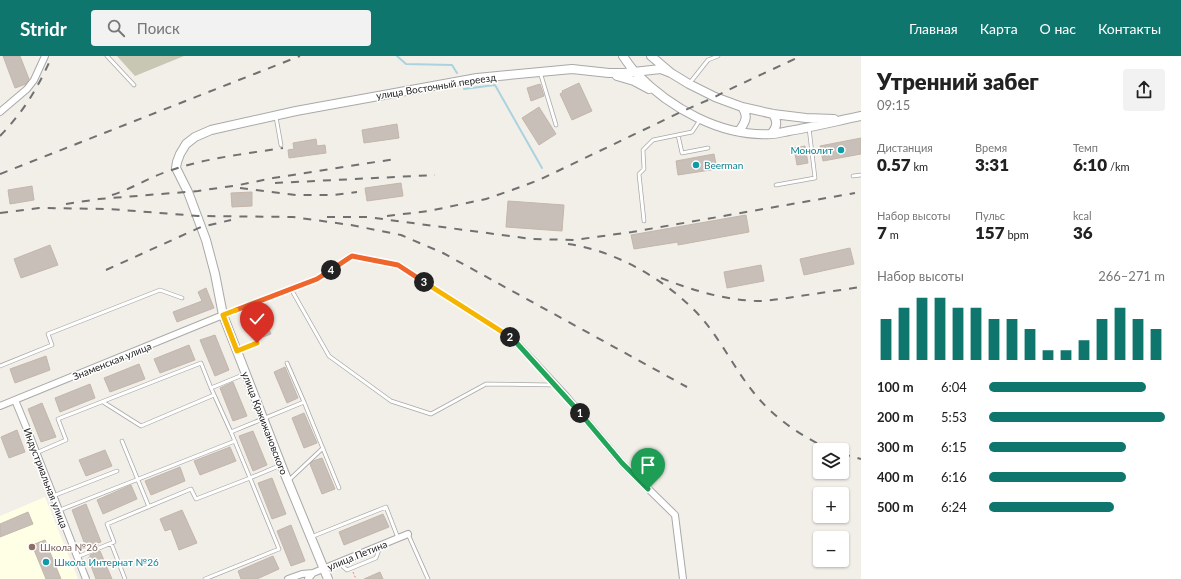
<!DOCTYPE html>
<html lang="ru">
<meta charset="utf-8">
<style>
:root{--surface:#fff;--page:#f2f2f2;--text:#222;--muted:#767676;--accent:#0f766e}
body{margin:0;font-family:Lato,sans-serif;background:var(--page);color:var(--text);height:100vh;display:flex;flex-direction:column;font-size:15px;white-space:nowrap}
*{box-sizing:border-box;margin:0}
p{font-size:13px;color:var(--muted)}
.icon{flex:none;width:22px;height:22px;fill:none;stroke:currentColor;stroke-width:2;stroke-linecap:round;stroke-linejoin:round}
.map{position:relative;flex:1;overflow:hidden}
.details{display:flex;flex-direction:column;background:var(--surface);width:320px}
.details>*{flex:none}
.buttons{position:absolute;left:813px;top:387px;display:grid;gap:8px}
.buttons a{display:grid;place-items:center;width:36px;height:36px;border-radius:4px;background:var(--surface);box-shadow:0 1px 3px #0004;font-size:20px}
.pin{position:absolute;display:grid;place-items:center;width:34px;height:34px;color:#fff;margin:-41px -17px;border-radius:50% 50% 50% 0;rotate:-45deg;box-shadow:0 0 4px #0007}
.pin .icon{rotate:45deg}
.km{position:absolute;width:20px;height:20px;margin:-10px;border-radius:50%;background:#222;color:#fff;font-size:11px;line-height:20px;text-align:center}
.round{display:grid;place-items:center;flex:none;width:42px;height:42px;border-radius:4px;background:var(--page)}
.headline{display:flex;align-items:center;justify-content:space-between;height:68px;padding:0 16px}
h1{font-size:22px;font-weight:800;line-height:30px}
.metrics{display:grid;grid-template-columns:repeat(3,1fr);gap:6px;height:68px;padding:4px 16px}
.metrics div{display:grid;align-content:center}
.metrics b{font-size:17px;font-weight:800}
.metrics small{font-size:11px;font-weight:400}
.metrics p{font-size:11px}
.chart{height:112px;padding:8px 16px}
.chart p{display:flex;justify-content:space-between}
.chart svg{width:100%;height:72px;margin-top:4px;stroke:var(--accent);stroke-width:6}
ul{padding:0 16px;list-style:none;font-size:13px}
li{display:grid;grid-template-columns:64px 48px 1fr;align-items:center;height:30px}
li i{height:10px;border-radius:5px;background:var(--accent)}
header{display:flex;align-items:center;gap:24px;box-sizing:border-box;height:56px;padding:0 20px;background:var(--accent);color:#fff}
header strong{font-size:19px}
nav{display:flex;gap:22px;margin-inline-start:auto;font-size:14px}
.search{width:280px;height:36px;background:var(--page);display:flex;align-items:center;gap:10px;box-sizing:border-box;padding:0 14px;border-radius:4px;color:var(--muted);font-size:15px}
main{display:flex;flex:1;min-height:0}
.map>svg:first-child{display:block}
.education{fill:#ffffe5}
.construction{fill:#c7c7b4}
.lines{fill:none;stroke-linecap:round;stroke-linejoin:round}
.stream{stroke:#aad3df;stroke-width:2}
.building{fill:#c7bfb8;stroke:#c4b6ab}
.service-casing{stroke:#a9a9a9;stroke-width:4.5}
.minor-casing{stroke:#a9a9a9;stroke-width:8}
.tertiary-casing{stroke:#a9a9a9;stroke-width:10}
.path{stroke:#fa8072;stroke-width:1;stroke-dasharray:2 2;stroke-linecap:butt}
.service{stroke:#fff;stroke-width:3}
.minor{stroke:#fff;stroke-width:6}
.tertiary{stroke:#fff;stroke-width:8}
.rail{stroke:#707070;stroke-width:2;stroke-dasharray:8 8;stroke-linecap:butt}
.split-1-casing{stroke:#fff;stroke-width:8}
.split-2-casing{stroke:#fff;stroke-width:8}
.split-3-casing{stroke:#fff;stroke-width:8}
.split-4-casing{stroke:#fff;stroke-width:8}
.split-5-casing{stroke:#fff;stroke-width:8}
.split-6-casing{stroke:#fff;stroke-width:8}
.split-1{stroke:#22a559;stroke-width:5}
.split-2{stroke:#22a559;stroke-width:5}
.split-3{stroke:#f5b400;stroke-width:5}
.split-4{stroke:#f0652b;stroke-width:5}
.split-5{stroke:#f0652b;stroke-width:5}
.split-6{stroke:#f5b400;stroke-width:5}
.culture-dot{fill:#0f9aa8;stroke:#fff;stroke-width:1.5}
.education-dot{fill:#8d6e63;stroke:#fff;stroke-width:1.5}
.labels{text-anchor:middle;stroke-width:3;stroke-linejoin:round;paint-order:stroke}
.street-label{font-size:10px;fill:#222;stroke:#fff}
.culture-label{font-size:10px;fill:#0d838f;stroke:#fff;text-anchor:start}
.education-label{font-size:10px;fill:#785e54;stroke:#fff;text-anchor:start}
</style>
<header>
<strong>Stridr</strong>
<div class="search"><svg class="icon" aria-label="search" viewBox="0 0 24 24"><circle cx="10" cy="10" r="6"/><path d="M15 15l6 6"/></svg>Поиск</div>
<nav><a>Главная</a><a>Карта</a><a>О нас</a><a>Контакты</a></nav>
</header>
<main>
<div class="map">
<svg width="861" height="523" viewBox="0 0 861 523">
<rect width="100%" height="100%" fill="#f2efe9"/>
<!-- education -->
<path class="education" d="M45 441 78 523H0V460Z"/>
<!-- construction -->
<path class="construction" d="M117 0H184L135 20Z"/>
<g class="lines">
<!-- stream -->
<path class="stream" d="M397 0 406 8 452 9 457 17
M464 33 495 29 542 112"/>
</g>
<!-- building -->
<path class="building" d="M3 0H20L29 23 26 28 15 32Z
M579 27 592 55 572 64 560 38 563 36 562 35Z
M540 28 544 40 531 45 527 32Z
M539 51 556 78 539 89 522 62Z
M397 68 399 82 364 87 362 74Z
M861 82V98L823 105 820 90Z
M316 83 317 90 325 89 326 97 289 102 288 94 294 93 293 87Z
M805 90 808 107 797 109 794 92Z
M714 98 717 113 678 119 676 105Z
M401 127 403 140 367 145 365 132Z
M32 130 34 144 10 148 8 134Z
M252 136V150L232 151 231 137Z
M508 145 564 149 562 175 506 171Z
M746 159 749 176 678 189V186L634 193 631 179Z
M50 189 58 209 21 222 14 203Z
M850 192 854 208 804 219 800 203Z
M761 209 764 225 727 232 724 216Z
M206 232 214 252 177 266 173 256 202 245 198 236Z
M266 266 271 278 263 281 258 269Z
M215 279 229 314 215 320 200 284Z
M189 289 195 304 160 317 154 303Z
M46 300 50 314 15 327 10 313Z
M139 308 145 323 110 336 104 322Z
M285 311 298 342 287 347 274 316Z
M233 326 247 360 233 365 220 332Z
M90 328 95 342 60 356 55 342Z
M42 347 56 381 41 386 28 353Z
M304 357 317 387 304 392 292 362Z
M17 374 25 396 9 402 1 381Z
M253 375 267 409 253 415 239 380Z
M230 391 236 405 200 419 194 405Z
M105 394 112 410 86 420 79 404Z
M322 402 335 433 322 438 310 408 313 405Z
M180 411 185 425 151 439 145 425Z
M272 422 286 458 272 463 258 427Z
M131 429 137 443 103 458 97 444Z
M86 448 101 486 97 487 98 489 87 494 72 454Z
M182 454 197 487 179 494 171 473 165 475 160 463Z
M28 456 33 468 0 481V468Z
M383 458 389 471 344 489 339 476Z
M291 469 305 505 291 510 277 475Z
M45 484 61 523H46L32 489Z
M100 495 112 523H96L88 502 90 501V499Z
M273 500 279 513 257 523H241L238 515Z
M380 516 383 523H364Z"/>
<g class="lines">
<!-- service casing -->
<g class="service-casing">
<path id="service" d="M107 0 134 29
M540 16 556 69
M689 28 708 4 718 0
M276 61 281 89
M678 79 682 97 708 92
M853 120 861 119
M776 129 815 122 809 72
M644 165 639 118 644 113 643 94 653 84 692 76 700 64
M291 233 329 300 391 345 431 358 486 328 554 329
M223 259 317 223 352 200 398 209 514 284
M237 295 257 287
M287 307 304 346
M0 310 52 289 48 278 160 234 182 242
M211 332 231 376
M103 346 141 370 214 339
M122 385 149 451
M36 397 66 384 58 363 201 307 211 332 245 318
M288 425 323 392
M53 440 117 415
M60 454 235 385
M408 478 428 523
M311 481 386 451 398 482
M111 487 125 523
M77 501 114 486 107 468 191 433 196 443 250 422 231 376 304 346 339 432
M339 507 347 514 376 502 380 491
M205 523 279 493 250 422 281 409"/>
</g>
<!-- minor casing -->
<g class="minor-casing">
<path id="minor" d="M0 56 27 33 34 24 45 0
M514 284 566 340 622 407 675 459 683 523
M15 344 29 378 86 523
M0 350 223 259
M288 523 302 518 313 517
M308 523 313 517 408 478"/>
</g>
<!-- tertiary casing -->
<g class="tertiary-casing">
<path id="tertiary" d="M623 0C627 6 631 12 636 17 670 52 721 81 771 78 777 78 783 76 789 75 813 71 837 65 861 60
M651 0 671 17 689 28 715 41 742 51 773 58 806 62 834 63
M617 20 634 25 649 33
M739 75C745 67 749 60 742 51
M771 78C777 71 778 66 773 58
M328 523 284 416 223 259 215 218 206 184 188 136 176 112 177 106 180 98 186 88 195 81 211 74 296 55 477 22 572 13 609 17H624L661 13 671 17"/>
</g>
<!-- path -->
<path class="path" d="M353 516 356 523"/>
<!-- service -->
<use href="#service" class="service"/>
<!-- minor -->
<use href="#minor" class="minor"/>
<!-- tertiary -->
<use href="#tertiary" class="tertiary"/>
<!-- rail -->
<path class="rail" d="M0 80C24 55 38 32 52 0
M0 118 300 0
M275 127 435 119
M240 132 296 139H333L357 136
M112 139C132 133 149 121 169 115 205 102 245 98 283 92
M66 148 99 143 198 135 239 129 273 122 395 103
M0 157 39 152 110 153 198 160 293 161 351 169 401 179 443 197 687 331
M387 160 429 155 486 143 512 134 539 124 683 55 715 41 726 35 801 0
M327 161H367L532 183 574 184 632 176 855 137
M568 188C612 194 659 220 691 251 717 275 732 310 754 337 774 362 803 382 832 394
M106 214 201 171 231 164
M661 222C692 234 724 244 757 245 771 245 786 242 800 240 820 237 841 234 861 231
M842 398 861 403"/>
</g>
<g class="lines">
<!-- split-1 casing -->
<g class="split-1-casing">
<path id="split-1" d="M580 357 622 407 648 433"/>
</g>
<!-- split-2 casing -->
<g class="split-2-casing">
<path id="split-2" d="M510 281 514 284 580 357"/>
</g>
<!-- split-3 casing -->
<g class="split-3-casing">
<path id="split-3" d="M424 226 510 281"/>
</g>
<!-- split-4 casing -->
<g class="split-4-casing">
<path id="split-4" d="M331 214 352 200 398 209 424 226"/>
</g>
<!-- split-5 casing -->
<g class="split-5-casing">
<path id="split-5" d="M236 254 317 223 331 214"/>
</g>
<!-- split-6 casing -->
<g class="split-6-casing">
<path id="split-6" d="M236 254 223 259 237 295 257 287"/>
</g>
<!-- split-1 -->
<use href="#split-1" class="split-1"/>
<!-- split-2 -->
<use href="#split-2" class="split-2"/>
<!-- split-3 -->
<use href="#split-3" class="split-3"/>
<!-- split-4 -->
<use href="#split-4" class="split-4"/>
<!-- split-5 -->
<use href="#split-5" class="split-5"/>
<!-- split-6 -->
<use href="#split-6" class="split-6"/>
</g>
<!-- markers -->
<g class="culture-dot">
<circle cx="841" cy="94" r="4"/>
<circle cx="696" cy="109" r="4"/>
<circle cx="46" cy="506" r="4"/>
</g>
<circle class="education-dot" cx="32" cy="491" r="4"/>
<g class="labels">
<!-- street labels -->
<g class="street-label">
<text transform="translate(436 30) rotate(-9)" y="4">улица Восточный переезд</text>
<text transform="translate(112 305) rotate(-22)" y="4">Знаменская улица</text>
<text transform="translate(265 367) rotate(69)" y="4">улица Кржижановского</text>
<text transform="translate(46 422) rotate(69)" y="4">Индустриальная улица</text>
<text transform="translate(357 499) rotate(-22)" y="4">улица Петина</text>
</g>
<!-- culture labels -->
<g class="culture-label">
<text x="833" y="98" text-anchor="end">Монолит</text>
<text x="704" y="113">Beerman</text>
<text x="54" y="510">Школа Интернат №26</text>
</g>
<!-- education labels -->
<g class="education-label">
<text x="40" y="495">Школа №26</text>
</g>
</g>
</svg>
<div class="buttons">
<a><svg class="icon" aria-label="layers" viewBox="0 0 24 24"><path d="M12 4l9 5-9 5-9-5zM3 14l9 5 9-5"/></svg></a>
<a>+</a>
<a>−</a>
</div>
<div class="pin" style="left:648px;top:433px;background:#1e9e55"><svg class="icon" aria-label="arrive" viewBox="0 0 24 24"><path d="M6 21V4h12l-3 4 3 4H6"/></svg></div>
<div class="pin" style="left:257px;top:287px;background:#d93025"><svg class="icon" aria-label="check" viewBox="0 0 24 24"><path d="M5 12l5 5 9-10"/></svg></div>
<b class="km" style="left:580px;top:357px">1</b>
<b class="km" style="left:510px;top:281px">2</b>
<b class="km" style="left:424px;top:226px">3</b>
<b class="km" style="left:331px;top:214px">4</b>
</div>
<section class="details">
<div class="headline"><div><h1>Утренний забег</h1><p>09:15</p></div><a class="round"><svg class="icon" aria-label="share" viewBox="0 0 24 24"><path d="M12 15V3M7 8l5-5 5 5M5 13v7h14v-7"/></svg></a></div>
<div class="metrics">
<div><p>Дистанция</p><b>0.57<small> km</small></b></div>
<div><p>Время</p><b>3:31</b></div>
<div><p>Темп</p><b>6:10<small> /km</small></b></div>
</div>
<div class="metrics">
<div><p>Набор высоты</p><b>7<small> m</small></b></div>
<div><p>Пульс</p><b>157<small> bpm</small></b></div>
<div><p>kcal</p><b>36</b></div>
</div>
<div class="chart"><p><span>Набор высоты</span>266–271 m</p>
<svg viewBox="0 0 160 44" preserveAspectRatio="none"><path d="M5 44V19M15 44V12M25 44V6M35 44V6M45 44V12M55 44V12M65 44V19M75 44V19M85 44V25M95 44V38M105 44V38M115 44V32M125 44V19M135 44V12M145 44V19M155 44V25"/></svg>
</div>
<ul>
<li><b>100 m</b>6:04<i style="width:89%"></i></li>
<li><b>200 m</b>5:53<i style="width:100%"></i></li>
<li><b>300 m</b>6:15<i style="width:78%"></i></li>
<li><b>400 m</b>6:16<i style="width:78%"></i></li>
<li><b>500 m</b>6:24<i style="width:71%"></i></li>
</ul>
</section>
</main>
